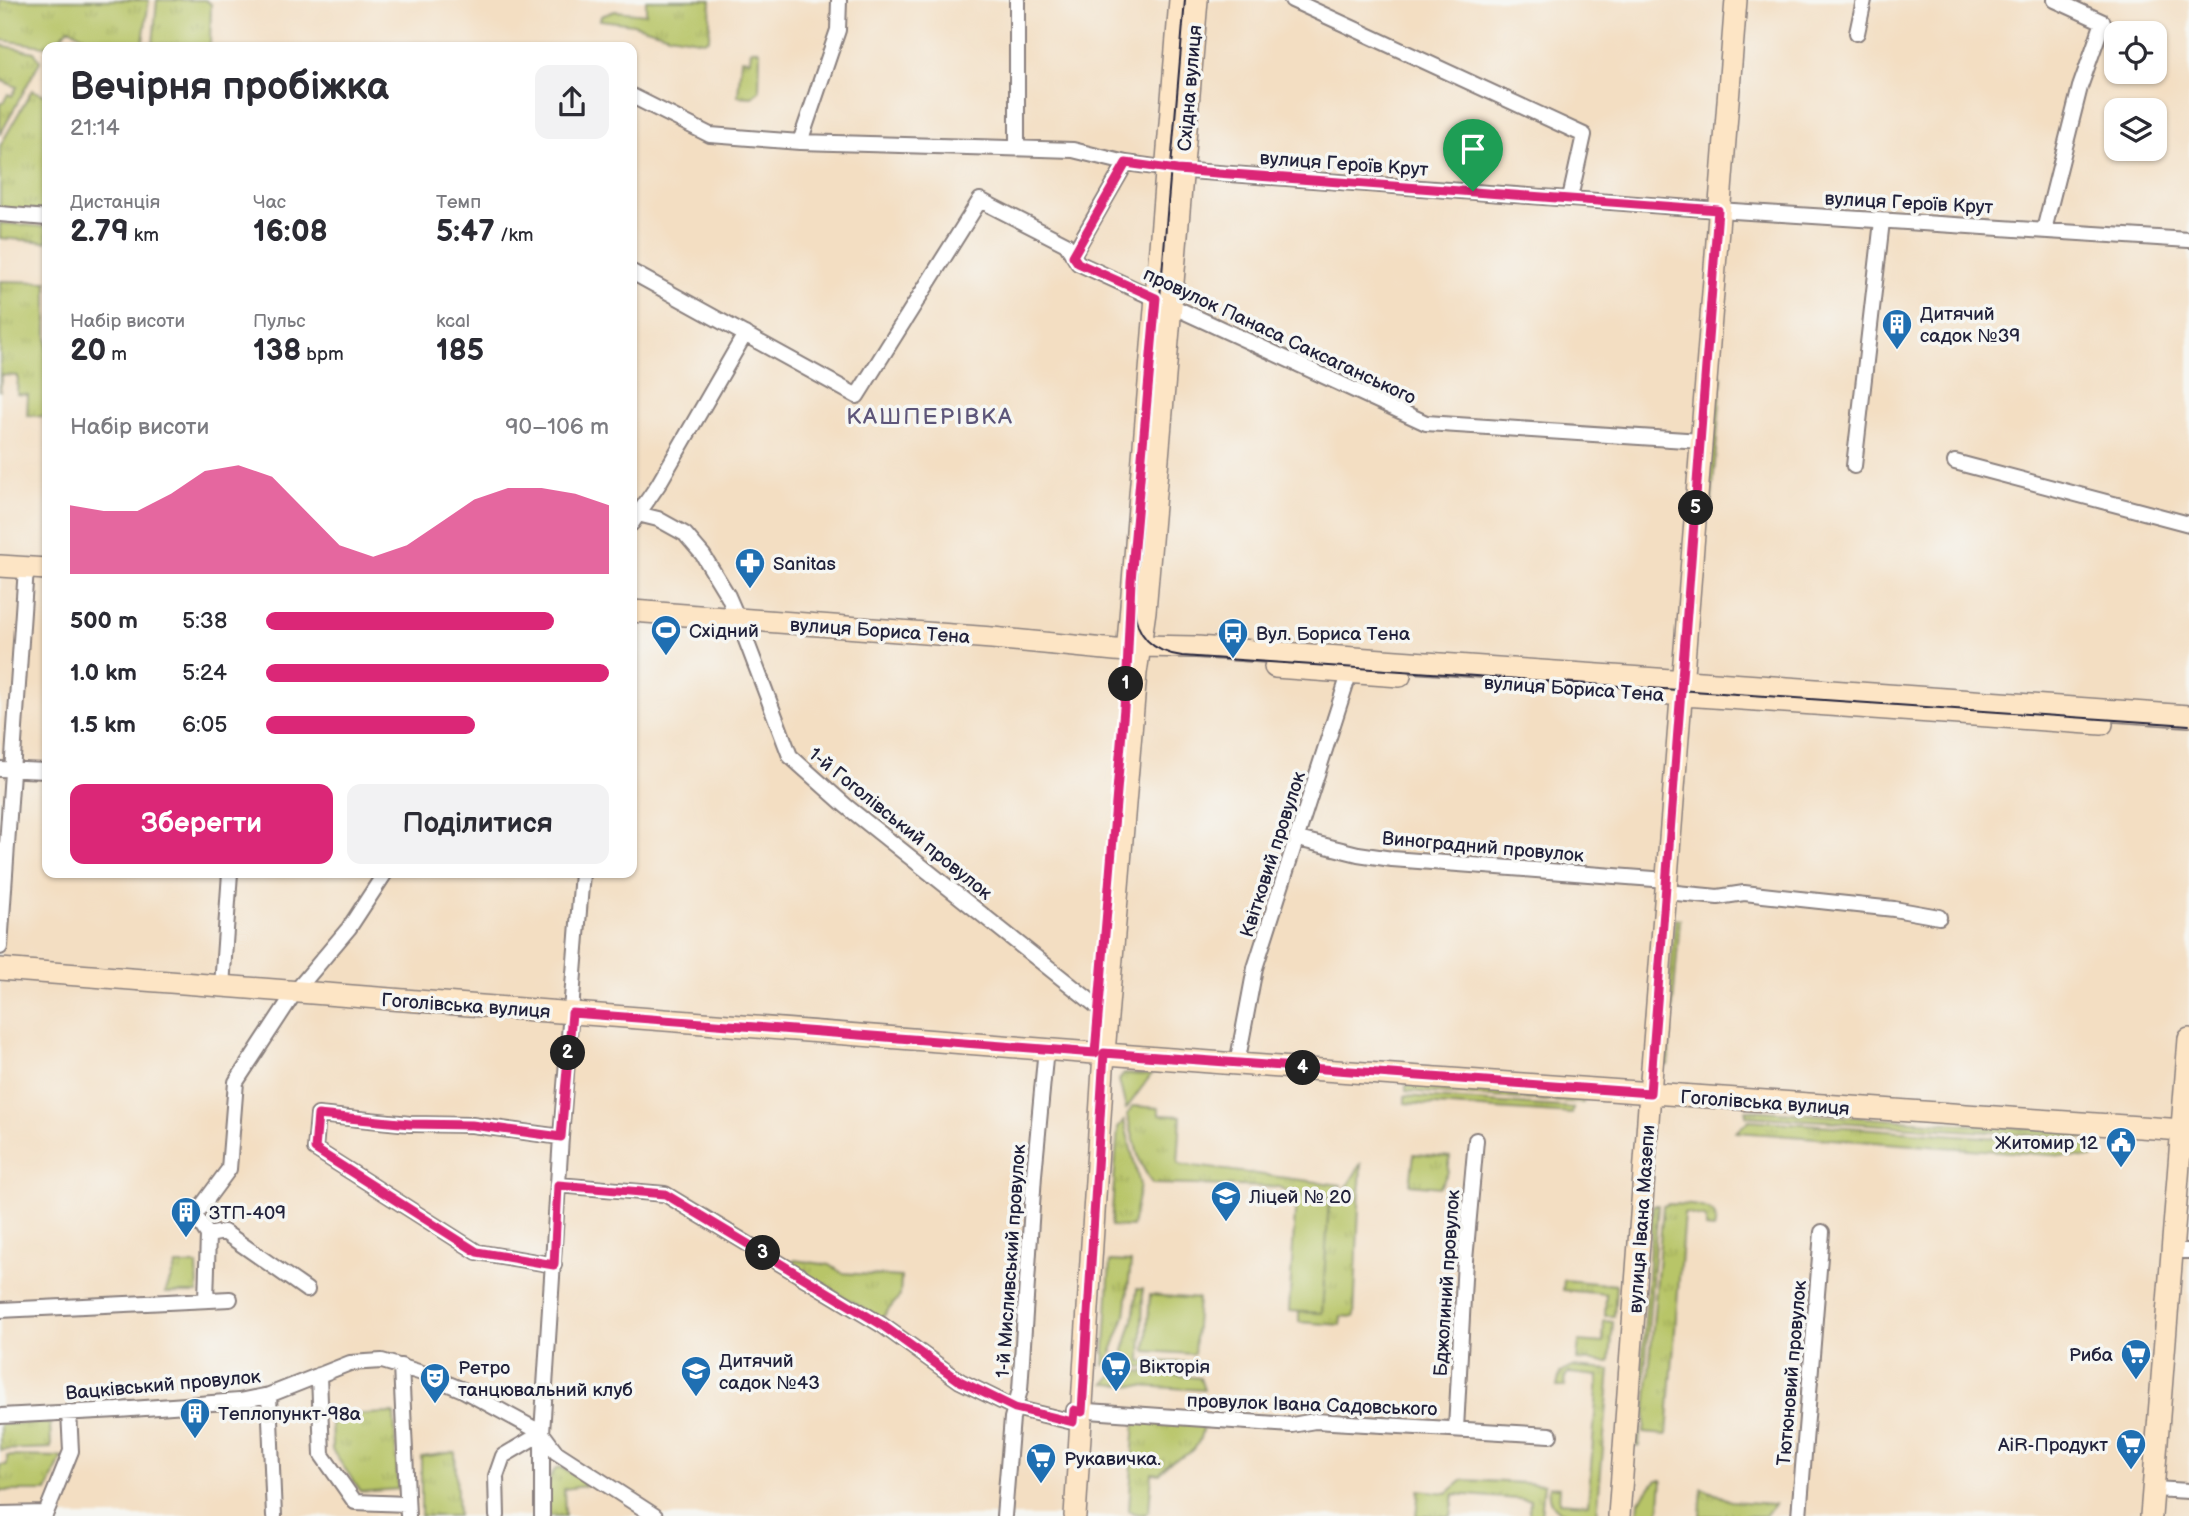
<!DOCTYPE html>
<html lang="uk">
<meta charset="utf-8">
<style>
:root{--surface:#fff;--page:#f2f2f3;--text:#2b2b33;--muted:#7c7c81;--accent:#db2777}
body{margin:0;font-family:"Balsamiq Sans",sans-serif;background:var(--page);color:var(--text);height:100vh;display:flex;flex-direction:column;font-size:26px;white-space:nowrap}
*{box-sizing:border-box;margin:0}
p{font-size:23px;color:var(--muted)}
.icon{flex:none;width:38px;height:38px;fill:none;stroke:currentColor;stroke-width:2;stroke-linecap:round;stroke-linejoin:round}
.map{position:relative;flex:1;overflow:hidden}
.side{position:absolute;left:42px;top:42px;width:595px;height:836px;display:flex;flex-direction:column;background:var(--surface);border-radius:14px;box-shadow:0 2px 5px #0004}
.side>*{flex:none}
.buttons{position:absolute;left:2104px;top:21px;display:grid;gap:14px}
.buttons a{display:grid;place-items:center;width:63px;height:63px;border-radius:14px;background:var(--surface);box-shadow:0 2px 5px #0004;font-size:35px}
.pin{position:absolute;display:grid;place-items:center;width:60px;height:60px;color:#fff;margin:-72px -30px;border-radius:50% 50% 50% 0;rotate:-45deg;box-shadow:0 0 7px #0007}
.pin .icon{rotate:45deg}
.km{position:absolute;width:35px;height:35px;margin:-18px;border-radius:50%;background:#222;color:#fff;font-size:19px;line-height:35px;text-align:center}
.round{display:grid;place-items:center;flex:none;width:74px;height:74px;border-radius:14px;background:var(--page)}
.head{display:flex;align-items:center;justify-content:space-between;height:119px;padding:0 28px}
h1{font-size:38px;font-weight:700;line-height:52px}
.stats{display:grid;grid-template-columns:repeat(3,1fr);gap:10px;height:119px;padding:7px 28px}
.stats div{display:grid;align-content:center}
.stats b{font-size:30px;font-weight:700}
.stats small{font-size:19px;font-weight:400}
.stats p{font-size:19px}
.chart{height:196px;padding:14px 28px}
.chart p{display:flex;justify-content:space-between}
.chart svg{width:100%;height:126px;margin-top:7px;fill:var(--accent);opacity:.7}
.primary-button{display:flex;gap:14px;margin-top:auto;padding:14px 28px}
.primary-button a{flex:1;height:80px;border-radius:14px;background:var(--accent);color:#fff;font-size:28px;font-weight:700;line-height:80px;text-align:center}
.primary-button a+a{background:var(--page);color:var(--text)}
ul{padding:0 28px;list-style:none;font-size:23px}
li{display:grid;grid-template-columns:112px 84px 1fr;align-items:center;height:52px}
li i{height:18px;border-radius:9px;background:var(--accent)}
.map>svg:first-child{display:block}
.grass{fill:url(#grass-tufts);stroke:#6d7451;stroke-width:2}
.garden{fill:#b8c567;stroke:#6d7451;stroke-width:2}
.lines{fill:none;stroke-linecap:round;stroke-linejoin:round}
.street-casing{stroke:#8a807e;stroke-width:18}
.secondary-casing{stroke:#8a807e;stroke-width:24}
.street{stroke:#fff;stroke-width:14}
.secondary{stroke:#fde5c5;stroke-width:21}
.tram{stroke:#22223b;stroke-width:2}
.route-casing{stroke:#fff;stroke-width:14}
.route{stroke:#db2777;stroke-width:9}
.labels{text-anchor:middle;stroke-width:7;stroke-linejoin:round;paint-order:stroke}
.street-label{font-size:19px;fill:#22223b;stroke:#f6f6f2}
.poi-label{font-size:19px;fill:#22223b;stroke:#f6f6f2;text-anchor:start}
.quarter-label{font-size:23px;letter-spacing:2px;fill:#5d5579;stroke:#f6f6f2}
</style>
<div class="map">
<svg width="2189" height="1516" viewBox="0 0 2189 1516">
<defs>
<pattern id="grass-tufts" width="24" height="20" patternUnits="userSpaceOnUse" patternTransform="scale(1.75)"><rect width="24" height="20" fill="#b8c567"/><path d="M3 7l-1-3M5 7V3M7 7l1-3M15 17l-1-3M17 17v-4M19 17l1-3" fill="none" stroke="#9ea95a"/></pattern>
</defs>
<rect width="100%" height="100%" fill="#f6f6f2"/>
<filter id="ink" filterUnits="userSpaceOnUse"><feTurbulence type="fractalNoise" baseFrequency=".0143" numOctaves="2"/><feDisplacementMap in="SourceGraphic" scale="14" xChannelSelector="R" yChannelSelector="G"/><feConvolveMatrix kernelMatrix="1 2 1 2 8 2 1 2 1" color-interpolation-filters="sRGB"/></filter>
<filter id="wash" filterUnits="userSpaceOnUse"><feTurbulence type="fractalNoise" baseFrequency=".00686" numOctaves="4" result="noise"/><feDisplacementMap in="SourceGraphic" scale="28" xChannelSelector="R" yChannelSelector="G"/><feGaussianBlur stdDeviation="1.57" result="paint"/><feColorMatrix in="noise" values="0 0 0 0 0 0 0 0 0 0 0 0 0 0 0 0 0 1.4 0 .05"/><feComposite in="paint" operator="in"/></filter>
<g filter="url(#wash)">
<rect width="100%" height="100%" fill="#f3dec2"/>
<!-- grass -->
<path class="grass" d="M0 0H149L143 42H93L69 28 51 47 0 40Z
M157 0H205L211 4 210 45 205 47 153 44Z
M646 0H711L709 38 704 41 669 35 633 24 600 20 601 16 615 11 646 14Z
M0 45 34 52 40 61 0 135V102L3 103 8 94 12 96 17 87 0 80Z
M751 49 758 50 760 53 759 91 752 97 738 96 741 59 750 60Z
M32 90 47 96V213L0 209V146Z
M0 223 47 227V242L0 238Z
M0 281 47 282V417L27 415 28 395 17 394 18 376 1 375 0 392Z
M1717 373 1722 376 1711 511H1707Z
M1675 918 1680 919 1668 1065H1664Z
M1124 1074 1151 1075 1126 1109 1119 1080Z
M1406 1085 1583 1097V1103L1406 1091Z
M1405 1096 1573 1108 1572 1114 1405 1103Z
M1133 1106 1159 1108V1115L1181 1116 1178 1164 1341 1185 1329 1198 1296 1196 1279 1187 1152 1184 1140 1162 1127 1115Z
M1746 1110 2096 1133V1139L1746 1116Z
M1749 1120 2095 1145 2093 1158 1736 1132Z
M1124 1121 1140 1185 1132 1227 1111 1226 1118 1127Z
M1414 1154 1450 1157 1448 1172 1440 1187 1410 1184Z
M1361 1163 1354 1317 1341 1316 1340 1325 1299 1322V1312L1322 1313 1328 1209 1349 1184Z
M1669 1204C1680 1205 1711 1203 1715 1216 1716 1218 1715 1227 1714 1229L1706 1228V1218L1684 1213 1667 1435 1644 1433 1663 1206Z
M1653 1205H1658L1639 1446H1636Z
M794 1260 830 1265 842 1273 901 1277 900 1296 881 1319 792 1266Z
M1110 1261 1131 1262 1125 1316 1107 1365H1104Z
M176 1265H197L198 1293H165Z
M1564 1280 1616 1285 1614 1316H1605L1606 1294 1563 1290Z
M1137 1289H1143L1141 1361 1204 1363 1201 1370 1141 1367 1125 1356 1124 1351 1133 1320Z
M1604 1321 1613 1322 1610 1362 1577 1360 1579 1341 1603 1343Z
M1572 1367 1610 1370 1597 1516C1570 1516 1545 1516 1549 1486L1560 1487 1559 1502 1588 1504 1598 1376 1569 1373 1566 1375 1565 1387H1557L1560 1373Z
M1130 1370 1200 1378 1204 1390 1105 1384 1112 1376Z
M394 1413 398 1489 361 1492 332 1450 331 1415Z
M1135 1419 1203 1425C1197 1467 1175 1448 1160 1474L1152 1473 1149 1511 1144 1515 1133 1513 1129 1510Z
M50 1423 51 1448 0 1450V1424Z
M455 1452 458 1516H421V1457Z
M7 1456 62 1457 47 1491H0V1465H7Z
M560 1467 584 1480 585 1486 564 1489 565 1516H548C548 1499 543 1475 560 1467Z
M1463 1480 1544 1484 1541 1516H1529L1530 1500 1454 1494 1451 1516H1416L1419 1490 1447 1493Z
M1657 1480H1662L1659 1516H1638L1639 1501Z
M1702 1488 1731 1501 1774 1504 1765 1516H1700Z"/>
<!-- garden -->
<path class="garden" d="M1296 1196 1329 1198 1322 1313 1289 1311Z
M1150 1295 1198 1299 1194 1354 1146 1351Z"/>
</g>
<g filter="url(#ink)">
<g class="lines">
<!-- street casing -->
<g class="street-casing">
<path id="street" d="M1017 0V147
M1292 0 1584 135 1570 198
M1857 33 1864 0
M632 96 710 135 800 142 1073 150 1126 163 1177 170 1718 210 2189 240
M800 142 838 30 839 0
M0 214 47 218
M2044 230 2080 87 2103 22 2055 0
M1073 255 1126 163
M632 272 857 396 980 200 1066 244 1078 263 1426 423 1701 441
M1955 462 2189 524
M1854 466 1882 221
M638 514 658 485 745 334
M632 523 638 514 658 519 685 534 703 555 728 596 738 619 790 756 846 806 1098 1007
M0 769 47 771
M1298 839 1358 854 1392 859 1667 880
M1666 892 1718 897 1744 893 1894 909 1939 917
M0 947 26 568
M222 986 230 873
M1237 1064 1255 968 1352 665
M558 1185 665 1194 882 1325 960 1381 1015 1408 1073 1422
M208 1235 224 1232 307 1290
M2173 1251H2189
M554 1265 477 1252 315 1149 318 1115 410 1124 472 1125 561 1137
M206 1300 208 1235 195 1215 229 1169 236 1082 295 992 349 928 385 873
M0 1310 230 1299
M401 1366 408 1516
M319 1375 322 1455 355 1502 407 1504
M269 1395 274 1516
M1074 1410 1292 1425 1315 1421 1550 1435
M0 1416 118 1410 239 1401 269 1395 350 1363 382 1361 422 1373 463 1390 542 1433 556 1452 655 1516
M1456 1429 1465 1260 1476 1140
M2154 1489 2189 1491
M0 1514 46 1513 71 1451 69 1412
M497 1516 496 1476 503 1456 542 1433
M542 1516V1433L561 1137 582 873
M1004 1516 1012 1418 1020 1390 1034 1175 1046 1048
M1799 1516 1822 1232"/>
</g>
<!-- secondary casing -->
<g class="secondary-casing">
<path id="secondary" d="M0 566 47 569
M632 611 992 638 1115 650 1128 651 1140 646 1196 647 2189 716
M1128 643 1180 0
M1275 667 1400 676
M1670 694 2102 724
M0 969 1237 1064 2183 1130
M1075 1516 1104 1053 1136 673 1145 611 1197 0
M1619 1516 1650 1093 1736 0
M2151 1516 2189 1039"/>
</g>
<!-- street -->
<use href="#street" class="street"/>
<!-- secondary -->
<use href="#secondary" class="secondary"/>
<!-- tram -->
<path class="tram" d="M1185 0 1134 607C1136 637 1153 652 1182 656L2189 725"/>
</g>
</g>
<g class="lines" filter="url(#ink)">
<!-- route casing -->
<g class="route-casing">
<path id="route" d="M1126 163 1177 170 1718 210 1650 1093 1104 1053 1082 1412 1074 1410 1073 1422 1015 1408 960 1381 882 1325 665 1194 558 1185 554 1265 477 1252 315 1149 318 1115 410 1124 472 1125 561 1137 572 1013 1095 1053 1127 672 1131 581 1156 298 1078 263 1073 256Z"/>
</g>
<!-- route -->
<use href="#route" class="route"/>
</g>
<!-- icons -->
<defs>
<g id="building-pin" transform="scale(1.575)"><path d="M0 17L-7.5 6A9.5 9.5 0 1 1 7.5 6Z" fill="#1f6fb2" stroke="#f6f6f2"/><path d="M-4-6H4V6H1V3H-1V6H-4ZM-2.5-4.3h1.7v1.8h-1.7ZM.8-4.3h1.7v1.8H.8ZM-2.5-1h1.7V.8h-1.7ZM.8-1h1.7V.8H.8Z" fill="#fff"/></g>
<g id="pharmacy-pin" transform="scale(1.575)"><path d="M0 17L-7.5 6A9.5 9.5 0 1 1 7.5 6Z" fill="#1f6fb2" stroke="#f6f6f2"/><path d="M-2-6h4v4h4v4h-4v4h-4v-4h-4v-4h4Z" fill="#fff"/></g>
<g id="stadium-pin" transform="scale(1.575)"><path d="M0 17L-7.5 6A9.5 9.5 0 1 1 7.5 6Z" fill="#1f6fb2" stroke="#f6f6f2"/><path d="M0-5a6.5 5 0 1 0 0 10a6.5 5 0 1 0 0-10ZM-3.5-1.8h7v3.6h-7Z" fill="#fff"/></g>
<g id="bus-pin" transform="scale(1.575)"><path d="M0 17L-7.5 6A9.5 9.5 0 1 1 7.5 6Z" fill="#1f6fb2" stroke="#f6f6f2"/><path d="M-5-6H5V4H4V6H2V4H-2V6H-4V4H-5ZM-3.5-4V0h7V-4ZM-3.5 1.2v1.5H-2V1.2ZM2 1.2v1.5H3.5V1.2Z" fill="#fff"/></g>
<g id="civic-pin" transform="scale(1.575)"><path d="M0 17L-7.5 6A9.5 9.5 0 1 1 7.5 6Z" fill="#1f6fb2" stroke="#f6f6f2"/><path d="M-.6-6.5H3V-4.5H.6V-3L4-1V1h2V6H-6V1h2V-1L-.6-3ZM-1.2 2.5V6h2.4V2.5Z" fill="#fff"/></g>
<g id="school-pin" transform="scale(1.575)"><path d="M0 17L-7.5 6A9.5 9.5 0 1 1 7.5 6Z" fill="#1f6fb2" stroke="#f6f6f2"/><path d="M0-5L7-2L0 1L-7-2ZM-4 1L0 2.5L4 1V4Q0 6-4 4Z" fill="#fff"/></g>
<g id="supermarket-pin" transform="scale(1.575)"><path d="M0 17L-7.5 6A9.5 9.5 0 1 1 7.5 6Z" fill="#1f6fb2" stroke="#f6f6f2"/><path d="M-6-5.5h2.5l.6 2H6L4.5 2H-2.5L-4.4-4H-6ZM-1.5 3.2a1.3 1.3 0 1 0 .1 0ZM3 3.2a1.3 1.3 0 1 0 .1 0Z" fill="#fff"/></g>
<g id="theatre-pin" transform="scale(1.575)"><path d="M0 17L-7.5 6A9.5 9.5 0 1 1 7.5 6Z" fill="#1f6fb2" stroke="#f6f6f2"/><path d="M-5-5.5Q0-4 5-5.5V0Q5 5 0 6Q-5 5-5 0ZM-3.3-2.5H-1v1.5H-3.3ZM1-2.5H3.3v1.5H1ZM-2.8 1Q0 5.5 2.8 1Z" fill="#fff"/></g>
</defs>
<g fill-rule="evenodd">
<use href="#building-pin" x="1897" y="324"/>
<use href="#pharmacy-pin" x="750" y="563"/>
<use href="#stadium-pin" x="666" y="630"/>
<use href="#bus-pin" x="1233" y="633"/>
<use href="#civic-pin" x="2121" y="1142"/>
<use href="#school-pin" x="1226" y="1196"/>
<use href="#building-pin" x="186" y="1212"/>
<use href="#supermarket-pin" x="2136" y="1354"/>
<use href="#supermarket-pin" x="1116" y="1366"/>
<use href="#school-pin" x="696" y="1371"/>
<use href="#theatre-pin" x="435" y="1378"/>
<use href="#building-pin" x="195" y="1413"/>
<use href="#supermarket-pin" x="2131" y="1444"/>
<use href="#supermarket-pin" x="1041" y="1458"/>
</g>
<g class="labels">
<!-- street labels -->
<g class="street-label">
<text transform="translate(1189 88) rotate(-85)" y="7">Східна вулиця</text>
<text transform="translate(1344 163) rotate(4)" y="7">вулиця Героїв Крут</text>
<text transform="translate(1909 202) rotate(3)" y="7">вулиця Героїв Крут</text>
<text transform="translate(1280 335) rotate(25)" y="7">провулок Панаса Саксаганського</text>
<text transform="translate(880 630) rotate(4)" y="7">вулиця Бориса Тена</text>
<text transform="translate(1574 688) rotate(4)" y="7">вулиця Бориса Тена</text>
<text transform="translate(901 823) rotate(39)" y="7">1-й Гоголівський провулок</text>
<text transform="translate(1483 846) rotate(5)" y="7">Виноградний провулок</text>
<text transform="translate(1272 854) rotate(-72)" y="7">Квітковий провулок</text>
<text transform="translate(466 1005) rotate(4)" y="7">Гоголівська вулиця</text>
<text transform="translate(1765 1102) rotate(4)" y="7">Гоголівська вулиця</text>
<text transform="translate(1641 1219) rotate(-86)" y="7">вулиця Івана Мазепи</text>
<text transform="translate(1010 1261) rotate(-86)" y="7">1-й Мисливський провулок</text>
<text transform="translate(1446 1283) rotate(-86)" y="7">Бджолиний провулок</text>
<text transform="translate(1791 1373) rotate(-85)" y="7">Тютюновий провулок</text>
<text transform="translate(163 1384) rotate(-5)" y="7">Вацківський провулок</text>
<text transform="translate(1312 1404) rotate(2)" y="7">провулок Івана Садовського</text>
</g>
<!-- poi labels -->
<g class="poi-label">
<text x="1920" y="320">Дитячий<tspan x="1920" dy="22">садок №39</tspan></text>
<text x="773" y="570">Sanitas</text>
<text x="689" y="637">Східний</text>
<text x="1256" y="640">Вул. Бориса Тена</text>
<text x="2098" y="1149" text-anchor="end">Житомир 12</text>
<text x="1249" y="1203">Ліцей № 20</text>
<text x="209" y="1219">ЗТП-409</text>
<text x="2113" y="1361" text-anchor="end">Риба</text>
<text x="719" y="1367">Дитячий<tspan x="719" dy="22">садок №43</tspan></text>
<text x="1139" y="1373">Вікторія</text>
<text x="458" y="1374">Ретро<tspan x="458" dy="22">танцювальний клуб</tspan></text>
<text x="218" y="1420">Теплопункт-98а</text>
<text x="2108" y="1451" text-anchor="end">AiR-Продукт</text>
<text x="1064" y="1465">Рукавичка.</text>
</g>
<!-- quarter labels -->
<g class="quarter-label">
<text x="930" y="424">КАШПЕРІВКА</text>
</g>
</g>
</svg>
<div class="buttons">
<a><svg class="icon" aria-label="locate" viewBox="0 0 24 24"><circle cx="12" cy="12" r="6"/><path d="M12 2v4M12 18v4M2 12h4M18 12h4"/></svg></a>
<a><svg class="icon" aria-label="layers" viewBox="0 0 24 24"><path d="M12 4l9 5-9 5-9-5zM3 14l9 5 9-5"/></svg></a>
</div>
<div class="pin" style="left:1473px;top:191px;background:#1e9e55"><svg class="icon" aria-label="arrive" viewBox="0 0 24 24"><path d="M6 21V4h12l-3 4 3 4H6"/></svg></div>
<b class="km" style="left:1126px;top:684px">1</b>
<b class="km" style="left:568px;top:1053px">2</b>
<b class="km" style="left:763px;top:1253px">3</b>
<b class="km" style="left:1303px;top:1068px">4</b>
<b class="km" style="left:1696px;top:508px">5</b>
<section class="side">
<div class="head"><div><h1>Вечірня пробіжка</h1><p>21:14</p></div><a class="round"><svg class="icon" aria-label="share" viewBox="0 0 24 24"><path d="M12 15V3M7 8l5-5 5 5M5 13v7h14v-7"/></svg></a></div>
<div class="stats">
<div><p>Дистанція</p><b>2.79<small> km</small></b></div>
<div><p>Час</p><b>16:08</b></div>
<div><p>Темп</p><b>5:47<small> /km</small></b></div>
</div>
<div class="stats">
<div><p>Набір висоти</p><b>20<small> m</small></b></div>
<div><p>Пульс</p><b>138<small> bpm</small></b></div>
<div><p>kcal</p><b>185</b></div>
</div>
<div class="chart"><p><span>Набір висоти</span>90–106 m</p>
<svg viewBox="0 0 160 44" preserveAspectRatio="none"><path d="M0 44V20L10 22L20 22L30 16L40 8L50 6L60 10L70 22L80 34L90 38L100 34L110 26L120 18L130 14L140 14L150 16L160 20V44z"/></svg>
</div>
<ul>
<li><b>500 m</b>5:38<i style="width:84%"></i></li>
<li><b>1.0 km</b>5:24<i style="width:100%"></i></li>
<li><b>1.5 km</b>6:05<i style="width:61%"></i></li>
</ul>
<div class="primary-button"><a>Зберегти</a><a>Поділитися</a></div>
</section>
</div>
